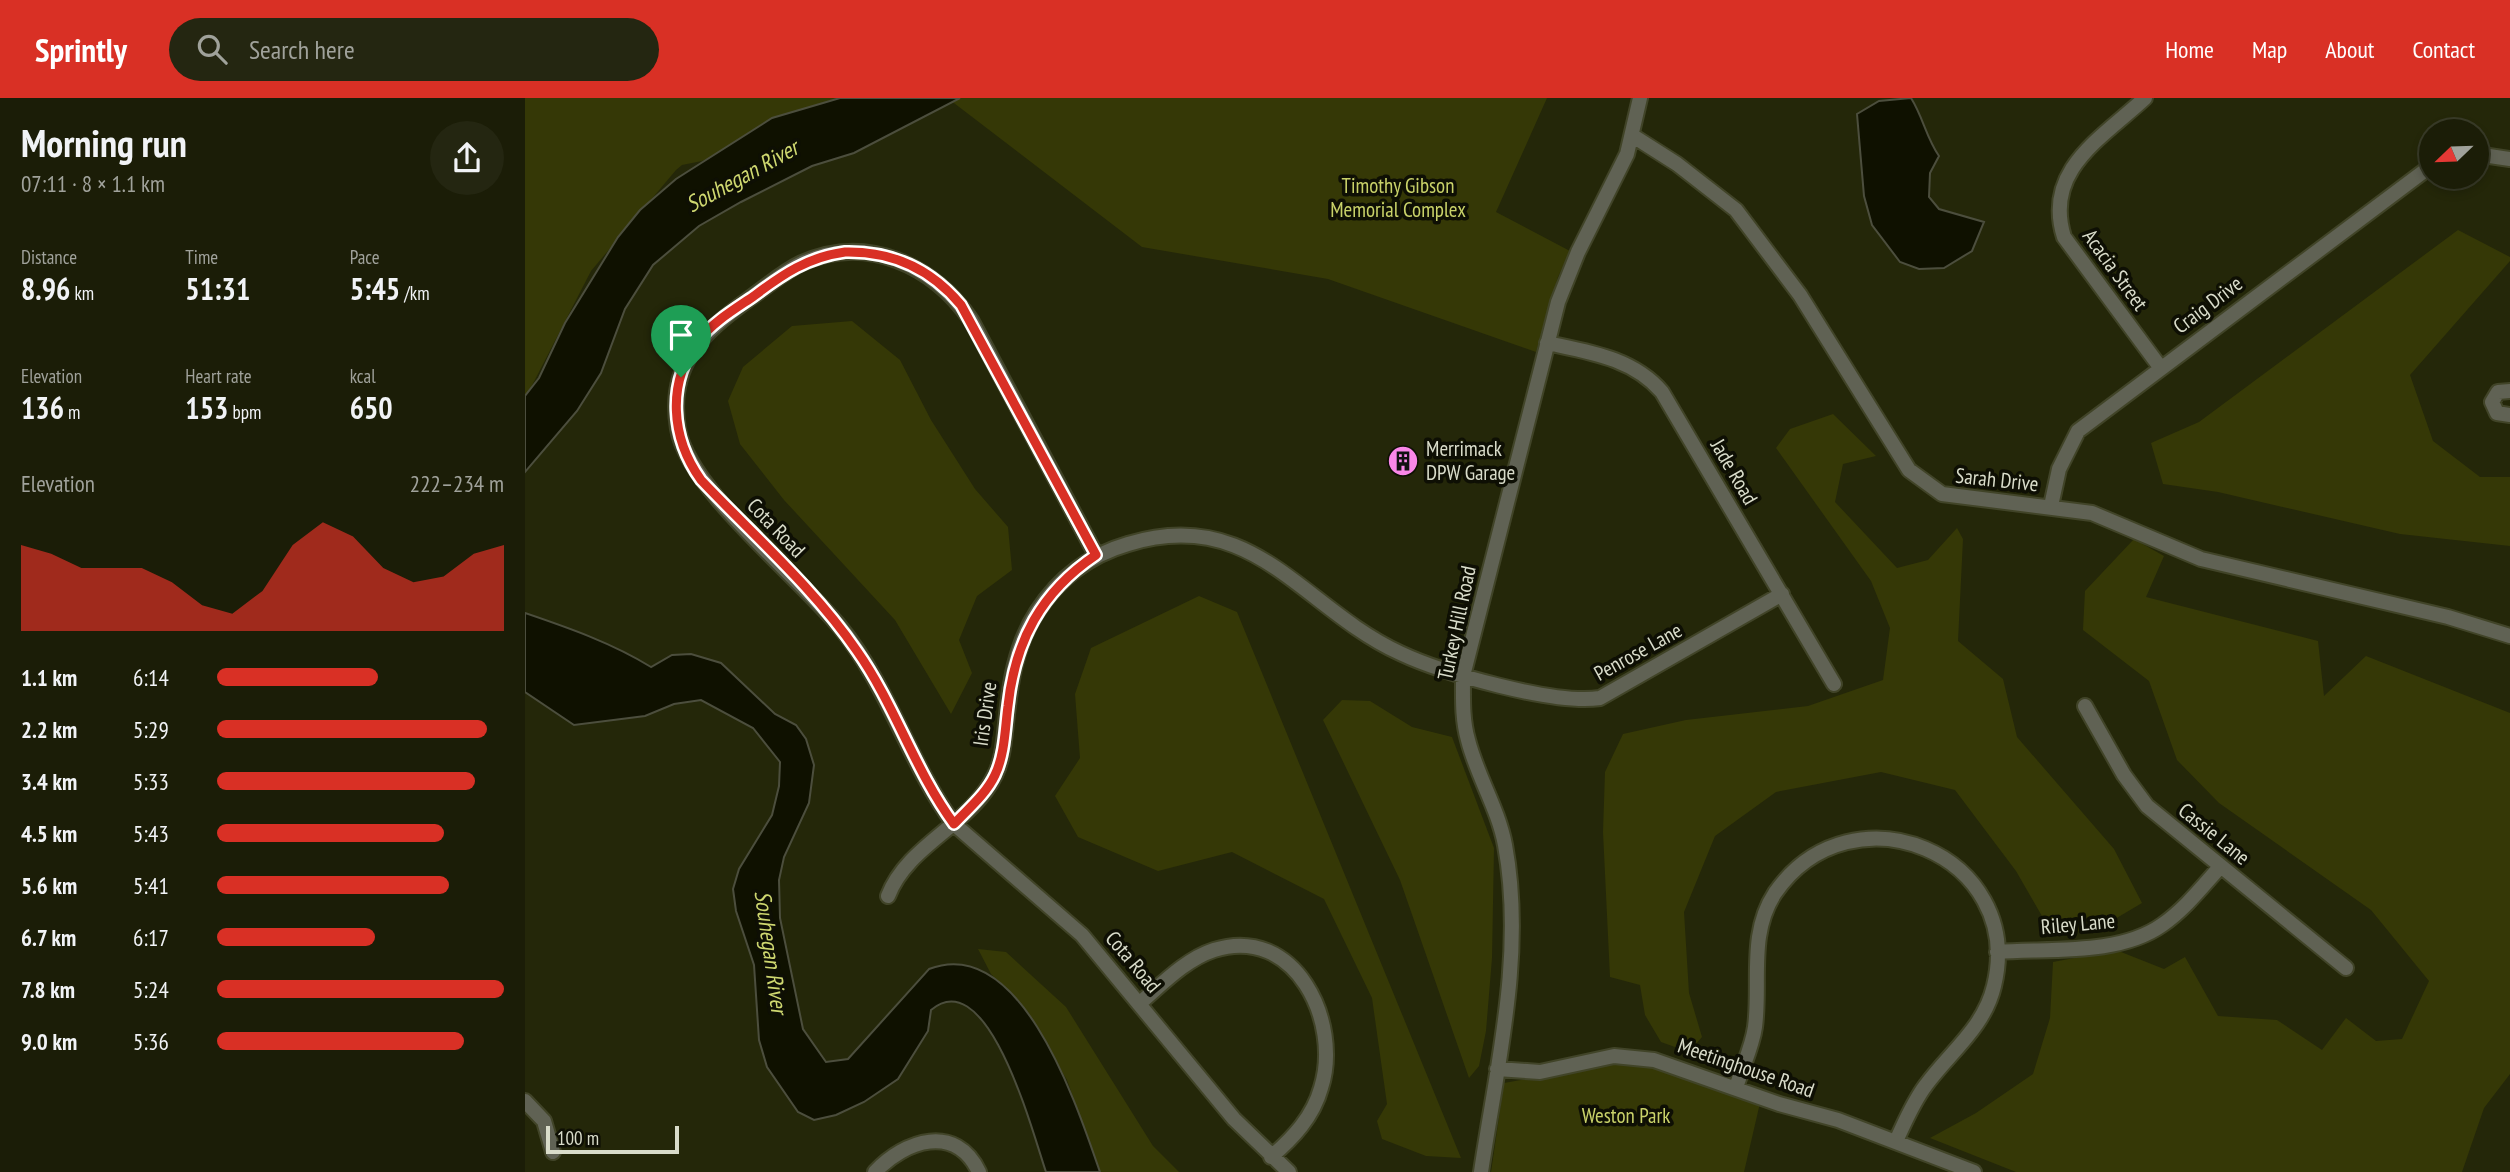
<!DOCTYPE html>
<meta charset="utf-8">
<style>
:root{--surface:#1b1d07;--page:#242611;--text:#f1f3f6;--muted:#a0a29b;--line:#393b28;--accent:#d93025}
body{margin:0;font-family:"PT Sans Narrow",sans-serif;background:var(--page);color:var(--text);height:100vh;display:flex;flex-direction:column;font-size:26px;white-space:nowrap}
*{box-sizing:border-box;margin:0}
p{font-size:23px;color:var(--muted)}
.icon{flex:none;width:38px;height:38px;fill:none;stroke:currentColor;stroke-width:2;stroke-linecap:round;stroke-linejoin:round}
.map{position:relative;flex:1;overflow:hidden}
.sheet{display:flex;flex-direction:column;background:var(--surface);width:525px}
.sheet>*{flex:none}
.needle{width:46px;rotate:247deg}
.controls{position:absolute;left:1894px;top:21px;display:grid;gap:14px}
.controls a{display:grid;place-items:center;width:70px;height:70px;border-radius:50%;background:var(--surface);box-shadow:0 4px 10px #0003,0 0 0 2px var(--line);font-size:35px}
.scale{position:absolute;left:21px;bottom:18px;width:133px;box-sizing:border-box;padding-left:7px;border:4px solid #d9dcca;border-top:0;font-size:19px;line-height:24px;white-space:nowrap;color:#d9dcca;-webkit-text-stroke:5px #0e0f04;paint-order:stroke}
.pin{position:absolute;display:grid;place-items:center;width:60px;height:60px;color:#fff;margin:-72px -30px;border-radius:50% 50% 50% 0;rotate:-45deg;box-shadow:0 0 7px #0007}
.pin .icon{rotate:45deg}
.round{display:grid;place-items:center;flex:none;width:74px;height:74px;border-radius:37px;background:var(--page)}
.overview{display:flex;align-items:center;justify-content:space-between;height:119px;padding:0 21px}
h1{font-size:38px;font-weight:600;line-height:52px}
.stats{display:grid;grid-template-columns:repeat(3,1fr);gap:10px;height:119px;padding:7px 21px}
.stats div{display:grid;align-content:center}
.stats b{font-size:30px;font-weight:600}
.stats small{font-size:19px;font-weight:400}
.stats p{font-size:19px}
.chart{height:196px;padding:14px 21px}
.chart p{display:flex;justify-content:space-between}
.chart svg{width:100%;height:126px;margin-top:7px;fill:var(--accent);opacity:.7}
ul{padding:0 21px;list-style:none;font-size:23px}
li{display:grid;grid-template-columns:112px 84px 1fr;align-items:center;height:52px}
li i{height:18px;border-radius:9px;background:var(--accent)}
header{display:flex;align-items:center;gap:42px;box-sizing:border-box;height:98px;padding:0 35px;background:var(--accent);color:#fff}
header strong{font-size:33px}
nav{display:flex;gap:38px;margin-inline-start:auto;font-size:24px}
.search{width:490px;height:63px;background:var(--page);display:flex;align-items:center;gap:18px;box-sizing:border-box;padding:0 24px;border-radius:38px;color:var(--muted);font-size:26px}
main{display:flex;flex:1;min-height:0}
.map>svg:first-child{display:block}
.green{fill:#353806}
.water{fill:#0f1100;stroke:#4c4e3d;stroke-width:2}
.lines{fill:none;stroke-linecap:round;stroke-linejoin:round}
.minor-casing{stroke:#414428;stroke-width:18}
.minor{stroke:#606254;stroke-width:14}
.route-casing{stroke:#fff;stroke-width:14}
.route{stroke:#d93025;stroke-width:9}
.labels{text-anchor:middle;stroke-width:7;stroke-linejoin:round;paint-order:stroke}
.park-label{font-size:21px;fill:#c9d269;stroke:#0e0f04}
.street-label{font-size:21px;fill:#d9dcca;stroke:#0e0f04}
.poi-label{font-size:21px;fill:#d9dcca;stroke:#0e0f04;text-anchor:start}
.water-label{font-size:23px;font-style:italic;fill:#cfd870;stroke:#0e0f04}
</style>
<header>
<strong>Sprintly</strong>
<div class="search"><svg class="icon" aria-label="search" viewBox="0 0 24 24"><circle cx="10" cy="10" r="6"/><path d="M15 15l6 6"/></svg>Search here</div>
<nav><a>Home</a><a>Map</a><a>About</a><a>Contact</a></nav>
</header>
<main>
<section class="sheet">
<div class="overview"><div><h1>Morning run</h1><p>07:11 · 8 × 1.1 km</p></div><a class="round"><svg class="icon" aria-label="share" viewBox="0 0 24 24"><path d="M12 15V3M7 8l5-5 5 5M5 13v7h14v-7"/></svg></a></div>
<div class="stats">
<div><p>Distance</p><b>8.96<small> km</small></b></div>
<div><p>Time</p><b>51:31</b></div>
<div><p>Pace</p><b>5:45<small> /km</small></b></div>
</div>
<div class="stats">
<div><p>Elevation</p><b>136<small> m</small></b></div>
<div><p>Heart rate</p><b>153<small> bpm</small></b></div>
<div><p>kcal</p><b>650</b></div>
</div>
<div class="chart"><p><span>Elevation</span>222–234 m</p>
<svg viewBox="0 0 160 44" preserveAspectRatio="none"><path d="M0 44V14L10 17L20 22L30 22L40 22L50 27L60 35L70 38L80 30L90 14L100 6L110 11L120 22L130 27L140 25L150 17L160 14V44z"/></svg>
</div>
<ul>
<li><b>1.1 km</b>6:14<i style="width:56%"></i></li>
<li><b>2.2 km</b>5:29<i style="width:94%"></i></li>
<li><b>3.4 km</b>5:33<i style="width:90%"></i></li>
<li><b>4.5 km</b>5:43<i style="width:79%"></i></li>
<li><b>5.6 km</b>5:41<i style="width:81%"></i></li>
<li><b>6.7 km</b>6:17<i style="width:55%"></i></li>
<li><b>7.8 km</b>5:24<i style="width:100%"></i></li>
<li><b>9.0 km</b>5:36<i style="width:86%"></i></li>
</ul>
</section>
<div class="map">
<svg width="1985" height="1074" viewBox="0 0 1985 1074">
<rect width="100%" height="100%" fill="#242709"/>
<!-- green -->
<path class="green" d="M0 0H326L177 63 157 67 151 72 66 173 0 301Z
M428 0H1022L971 114 1045 153 1033 179 1011 254 803 181 617 149 425 2Z
M1933 132 1985 159V163L1885 277 1908 343 1955 379H1985V448L1875 436 1693 394 1638 386 1626 345 1674 324Z
M327 223 375 262 406 322 450 391 483 429 487 472 452 498 434 542 447 575 426 616 370 522 259 402 215 346 203 303 218 269 267 228Z
M1308 316 1351 358 1318 366 1310 404 1372 470 1403 462 1432 430 1438 441 1433 543 1478 581 1492 639 1589 751 1617 805 1568 834 1525 832 1491 773 1430 692 1356 674 1251 694 1190 738 1159 814 1164 895 1177 939 1164 954 1136 944 1120 917 1115 887 1085 879 1078 734 1080 674 1098 636 1161 622 1283 608 1358 582 1365 530 1346 483 1251 350 1265 331Z
M1609 441 1639 458 1621 499 1793 543 1799 598 1841 558 1985 615V976L1959 1010 1937 1074H1491L1405 1040 1451 1015 1508 976 1525 920 1528 864 1591 852 1639 871 1660 859 1693 918 1752 922 1797 952 1821 920 1851 943 1877 941 1904 883 1846 812 1694 705 1652 662 1624 583 1558 532 1560 493Z
M674 498 712 514 936 1060 901 1058 857 1041 852 1023 862 1006 847 900 799 801 707 754 633 773 553 739 530 698 555 660 550 596 566 550Z
M817 602 845 603 887 629 927 639 969 750 967 860 961 933 954 968 944 980 875 782 798 622Z
M453 851 481 854 541 909 628 1048 654 1074H575L542 982 494 903 466 876Z
M1109 961 1235 1005 1219 1074H966L979 985Z"/>
<!-- water -->
<path class="water" d="M315 0H435L329 55 287 68 216 104 174 128 128 167 100 211 76 275 52 313 0 374V298L14 280 40 225 93 139 115 112 151 81 247 20Z
M1386 0C1398 19 1401 39 1414 58L1405 75 1404 99 1414 111 1459 124 1447 153 1419 170 1394 171 1375 164 1347 127 1339 98 1332 16 1354 3Z
M0 515C44 530 87 545 126 569L147 557 166 556 196 565 250 616 271 627 281 641 289 667 284 705 259 759 254 782 255 820 278 931 301 964 323 961 404 871C497 835 553 1011 575 1074H521C509 1040 464 863 406 912L403 933 373 981 339 1004 311 1017 289 1022 273 1014 242 969 234 942 229 867 211 813 208 791 214 771 247 717 254 688 255 664 228 630 176 602 149 606 120 618 49 627 0 594Z"/>
<g class="lines">
<!-- minor casing -->
<g class="minor-casing">
<path id="minor" d="M1620 0C1577 40 1518 72 1539 139L1635 269
M1108 38 1152 66 1211 112 1275 197 1384 372 1417 396 1567 415 1676 461 1923 519 1985 538
M1951 56 1985 61
M1022 245C1064 254 1108 260 1137 294L1309 586
M1985 293 1973 294 1967 304 1972 315 1985 317
M1526 408 1534 371 1553 333 1906 68
M571 457 446 222C408 167 342 136 277 165 258 174 241 189 224 201 177 235 142 267 153 331 163 391 273 478 315 529 364 589 384 665 429 726L557 837 709 1021 764 1074
M1560 608 1599 677 1622 708 1821 870
M363 798C383 746 446 727 470 677 478 661 479 642 481 625 485 586 490 548 512 514 534 480 565 457 603 446 729 407 777 510 875 555 917 575 1030 607 1075 600L1257 496
M1472 854C1524 850 1593 858 1637 827 1660 811 1677 789 1695 769
M615 905C637 886 661 861 689 852 770 826 817 924 796 990 788 1019 768 1040 746 1059
M972 971 1015 974 1089 958 1129 962 1254 1006 1313 1022 1449 1074
M1211 990C1217 969 1227 950 1230 929 1236 884 1223 836 1250 795 1327 684 1501 757 1469 888 1459 930 1425 954 1401 987 1388 1004 1380 1024 1371 1043
M0 1003 19 1023 28 1054
M350 1074C380 1042 431 1025 454 1074
M956 1074C972 967 1000 855 980 747 973 710 952 678 943 642 937 621 938 600 938 578L1033 204 1053 154 1102 56 1115 0"/>
</g>
<!-- minor -->
<use href="#minor" class="minor"/>
</g>
<g class="lines">
<!-- route casing -->
<g class="route-casing">
<path id="route" d="M320 154C367 153 406 171 436 207L571 457C516 494 490 543 483 608 480 630 480 656 470 677 461 696 444 710 429 726 390 673 370 607 332 553 289 490 228 437 176 382 146 340 141 285 174 242 188 224 210 211 229 198 258 176 283 159 320 154Z"/>
</g>
<!-- route -->
<use href="#route" class="route"/>
</g>
<!-- icons -->
<defs>
<g id="building-disc" transform="scale(1.575)"><circle r="9.5" fill="#fa87e8" stroke="#0e0f04"/><path d="M-4-6H4V6H1V3H-1V6H-4ZM-2.5-4.3h1.7v1.8h-1.7ZM.8-4.3h1.7v1.8H.8ZM-2.5-1h1.7V.8h-1.7ZM.8-1h1.7V.8H.8Z" fill="#111"/></g>
</defs>
<g fill-rule="evenodd">
<use href="#building-disc" x="878" y="363"/>
</g>
<g class="labels">
<!-- park labels -->
<g class="park-label">
<text x="873" y="95">Timothy Gibson<tspan x="873" dy="24">Memorial Complex</tspan></text>
<text x="1101" y="1025">Weston Park</text>
</g>
<!-- street labels -->
<g class="street-label">
<text transform="translate(1590 172) rotate(54)" y="7">Acacia Street</text>
<text transform="translate(1683 207) rotate(-37)" y="7">Craig Drive</text>
<text transform="translate(1209 374) rotate(60)" y="7">Jade Road</text>
<text transform="translate(1472 382) rotate(6)" y="7">Sarah Drive</text>
<text transform="translate(251 430) rotate(46)" y="7">Cota Road</text>
<text transform="translate(932 525) rotate(-78)" y="7">Turkey Hill Road</text>
<text transform="translate(1113 554) rotate(-29)" y="7">Penrose Lane</text>
<text transform="translate(460 616) rotate(-82)" y="7">Iris Drive</text>
<text transform="translate(1689 736) rotate(39)" y="7">Cassie Lane</text>
<text transform="translate(1553 826) rotate(-5)" y="7">Riley Lane</text>
<text transform="translate(608 864) rotate(50)" y="7">Cota Road</text>
<text transform="translate(1221 970) rotate(19)" y="7">Meetinghouse Road</text>
</g>
<!-- poi labels -->
<g class="poi-label">
<text x="901" y="358">Merrimack<tspan x="901" dy="24">DPW Garage</tspan></text>
</g>
<!-- water labels -->
<g class="water-label">
<text transform="translate(217 78) rotate(-29)" y="8">Souhegan River</text>
<text transform="translate(246 854) rotate(82)" y="8">Souhegan River</text>
</g>
</g>
</svg>
<div class="controls">
<a><svg class="needle" viewBox="-14 -14 28 28"><path d="M0-13l5 13h-10z" fill="#e53935"/><path d="M0 13l5-13h-10z" fill="#a0a29b"/></svg></a>
</div>
<div class="scale">100 m</div>
<div class="pin" style="left:156px;top:279px;background:#1e9e55"><svg class="icon" aria-label="arrive" viewBox="0 0 24 24"><path d="M6 21V4h12l-3 4 3 4H6"/></svg></div>
</div>
</main>
